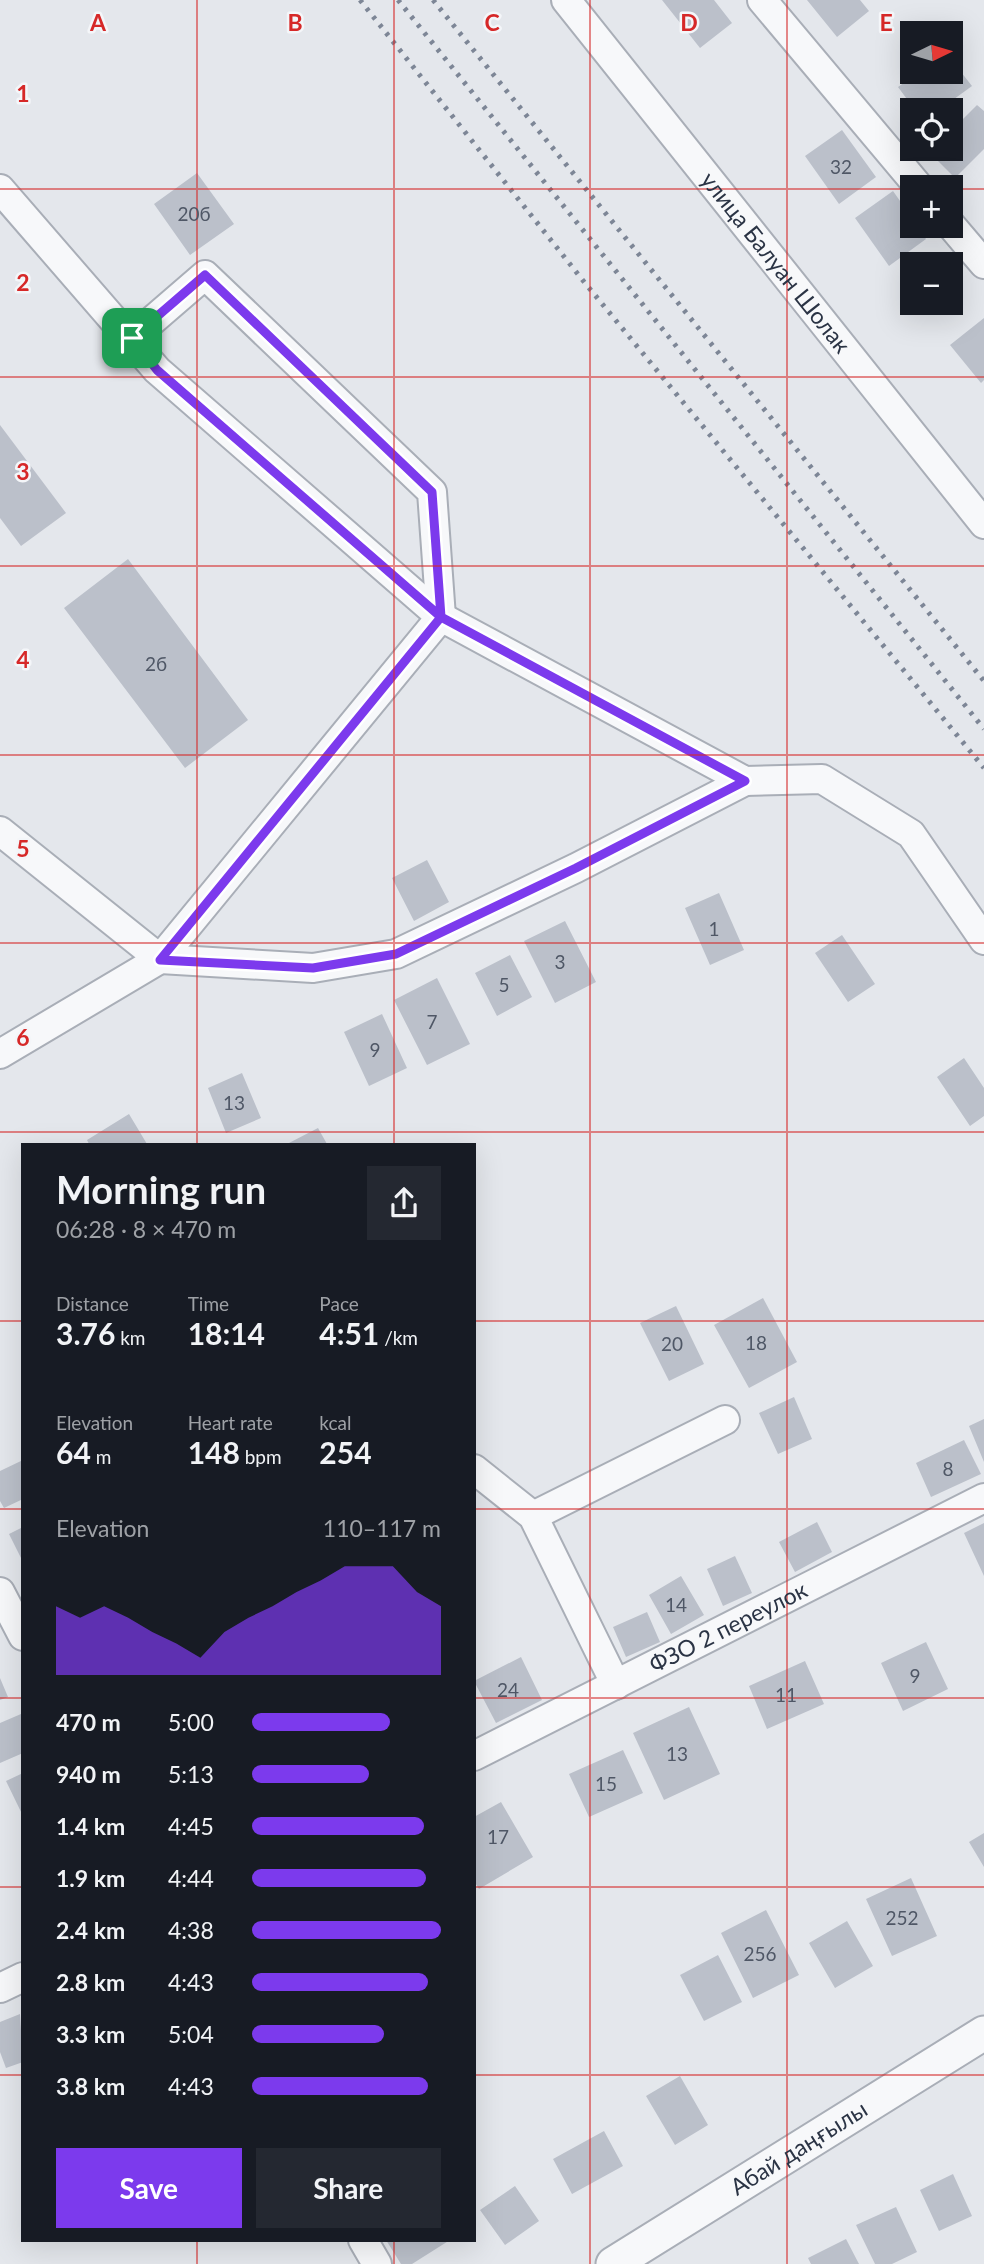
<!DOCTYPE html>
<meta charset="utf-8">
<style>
:root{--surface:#171b24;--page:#242831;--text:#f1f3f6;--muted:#9ea1a6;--accent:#7c3aed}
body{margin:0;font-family:Lato,sans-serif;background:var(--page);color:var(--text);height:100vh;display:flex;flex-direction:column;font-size:26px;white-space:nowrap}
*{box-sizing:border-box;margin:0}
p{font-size:23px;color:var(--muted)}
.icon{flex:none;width:38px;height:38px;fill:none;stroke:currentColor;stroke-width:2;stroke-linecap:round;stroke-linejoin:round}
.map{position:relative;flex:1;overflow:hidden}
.panel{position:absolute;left:21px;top:1143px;width:455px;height:1099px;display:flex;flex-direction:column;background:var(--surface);border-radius:0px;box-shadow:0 7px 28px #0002}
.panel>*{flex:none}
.needle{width:46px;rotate:85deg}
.tools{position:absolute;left:900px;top:21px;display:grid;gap:14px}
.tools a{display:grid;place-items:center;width:63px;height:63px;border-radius:0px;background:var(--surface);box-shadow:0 7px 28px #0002;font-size:35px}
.pin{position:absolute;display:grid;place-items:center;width:60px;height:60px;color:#fff;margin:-30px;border-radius:14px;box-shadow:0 4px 10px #0006}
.round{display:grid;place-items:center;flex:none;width:74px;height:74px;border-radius:0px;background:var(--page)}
.overview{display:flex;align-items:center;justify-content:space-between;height:119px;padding:0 35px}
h1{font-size:38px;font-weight:700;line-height:52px}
.metrics{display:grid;grid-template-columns:repeat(3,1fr);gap:10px;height:119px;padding:7px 35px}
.metrics div{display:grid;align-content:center}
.metrics b{font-size:30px;font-weight:700}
.metrics small{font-size:19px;font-weight:400}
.metrics p{font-size:19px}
.chart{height:196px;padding:14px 35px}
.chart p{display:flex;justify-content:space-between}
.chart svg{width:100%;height:126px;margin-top:7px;fill:var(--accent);opacity:.7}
.button{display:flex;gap:14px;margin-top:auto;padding:14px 35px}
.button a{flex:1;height:80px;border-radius:0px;background:var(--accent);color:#fff;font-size:28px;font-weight:700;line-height:80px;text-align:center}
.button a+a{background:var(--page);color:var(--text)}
ul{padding:0 35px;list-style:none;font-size:23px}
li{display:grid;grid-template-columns:112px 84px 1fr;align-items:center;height:52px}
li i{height:18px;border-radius:9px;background:var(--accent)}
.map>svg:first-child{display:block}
.building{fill:#bbc0ca}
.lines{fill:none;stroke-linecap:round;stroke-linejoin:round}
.minor-casing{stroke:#a9aeb7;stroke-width:32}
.tertiary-casing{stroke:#a9aeb7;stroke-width:37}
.minor{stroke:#f7f8fa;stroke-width:28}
.tertiary{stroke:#f7f8fa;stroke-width:33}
.rail{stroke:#7d8696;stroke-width:5;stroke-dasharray:3.5 7;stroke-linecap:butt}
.route-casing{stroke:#fff;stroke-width:14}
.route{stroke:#7c3aed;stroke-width:9}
.grid{fill:none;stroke:#d62828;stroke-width:2;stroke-opacity:0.55}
.labels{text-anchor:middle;stroke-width:5;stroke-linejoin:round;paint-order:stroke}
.number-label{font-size:19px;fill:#4f5766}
.street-label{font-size:23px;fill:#2b3445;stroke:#f4f6f9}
.grid-label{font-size:23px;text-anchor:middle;font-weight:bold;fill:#d62828;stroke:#f4f6f9;stroke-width:5;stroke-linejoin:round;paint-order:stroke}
</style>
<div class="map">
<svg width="984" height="2264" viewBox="0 0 984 2264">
<rect width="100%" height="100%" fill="#e4e7ec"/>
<!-- building -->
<path class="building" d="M662 0H714L732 23 700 48Z
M807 0H860L869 11 837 37Z
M950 58 972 86 939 110H915L898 87 919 72H950Z
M977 105 984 111V149L955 178 930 153 934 149H950V132Z
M842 130 876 177 839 204 805 156Z
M197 173 234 224 190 255 154 204Z
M893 191 912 218V226H917L926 239 889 266 855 218Z
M984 318V380L981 383 950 345Z
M0 425 66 513 21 546 0 518Z
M128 559 248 720 185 768 64 608Z
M427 860 449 902 414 921 392 878Z
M719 893 744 950 710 965 685 908Z
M565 921 596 982 555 1003 524 941Z
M842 935 875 984 848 1002 815 953Z
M510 955 532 997 497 1016 475 973Z
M437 978 470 1044 427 1065 394 1000Z
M382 1014 407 1068 369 1086 344 1032Z
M964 1058 984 1088V1116L970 1126 937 1077Z
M242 1073 261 1118 226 1133 208 1088Z
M129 1114 147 1144H89L87 1140Z
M318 1128 327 1144H287Z
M763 1298 797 1362 749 1388 714 1325Z
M676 1306 704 1364 669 1381 640 1323Z
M794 1397 812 1439 778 1454 759 1413Z
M984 1419V1462L969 1426Z
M964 1440 981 1474 931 1497 916 1463Z
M23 1460V1499L4 1508 0 1501V1471Z
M817 1522 832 1552 795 1572 779 1542Z
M984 1523V1576L964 1533Z
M23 1527V1562L9 1534Z
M735 1556 752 1593 723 1606 707 1569Z
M681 1576 704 1615 671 1634 649 1595Z
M647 1612 660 1642 626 1657 613 1627Z
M926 1642 948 1689 903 1711 881 1663Z
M521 1657 542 1700 496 1723 474 1681Z
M805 1661 824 1704 767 1729 749 1686Z
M0 1678 8 1697 0 1700Z
M689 1707 720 1774 664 1800 633 1733Z
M21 1714 23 1753 0 1763V1723Z
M623 1750 643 1793 589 1817 569 1774Z
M23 1773V1816L6 1781Z
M501 1802 533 1857 479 1889 474 1881V1817Z
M984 1833V1867L969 1842Z
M911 1878 937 1936 892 1956 866 1899Z
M766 1910 799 1975 753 1998 721 1933Z
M847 1921 873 1966 835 1988 809 1943Z
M718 1955 742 2002 704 2021 680 1975Z
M20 2014 23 2062 6 2068 0 2052V2022Z
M680 2076 708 2125 675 2145 646 2096Z
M604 2131 623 2166 572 2194 553 2159Z
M953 2174 972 2216 939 2231 920 2190Z
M515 2186 539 2221 505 2245 480 2210Z
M896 2207 917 2252 892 2264H875L856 2225Z
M846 2239 859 2264H811L808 2258Z
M386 2240H450L412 2264H401Z"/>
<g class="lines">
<!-- minor casing -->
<g class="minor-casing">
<g id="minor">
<path id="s1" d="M566 0 984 524"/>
<path d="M762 0 919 187"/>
<path d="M0 189 157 370 441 617 745 781 822 779 911 834 984 940"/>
<path d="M950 224 984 264"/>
<path d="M0 831 160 959 313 968 396 954 576 868 745 781"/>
<path d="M0 1054 160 959 441 617 432 492 205 275 132 338"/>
<path d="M474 1469 533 1516 616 1685"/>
<path d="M533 1516 725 1420"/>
<path d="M0 1592 23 1636"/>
<path id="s2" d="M474 1756 984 1498"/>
<path d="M0 1988 23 1977"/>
<path d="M363 2240 377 2264"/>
</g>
</g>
<!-- tertiary casing -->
<g class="tertiary-casing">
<g id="tertiary">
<path id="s3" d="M613 2264 984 2033"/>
</g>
</g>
<!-- minor -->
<use href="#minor" class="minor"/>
<!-- tertiary -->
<use href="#tertiary" class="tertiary"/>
<!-- rail -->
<path class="rail" d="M360 0 585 283 984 768
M398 0 984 729
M433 0 984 681"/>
</g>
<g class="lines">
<!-- route casing -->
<g class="route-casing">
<path id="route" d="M132 338 157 370 441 617 160 960 313 968 396 954 576 868 745 781 441 617 432 492 205 275 132 338"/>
</g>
<!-- route -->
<use href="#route" class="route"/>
</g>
<!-- grid -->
<path class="grid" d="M197 0V1144M394 0V1144M590 0V2264M787 0V2264M0 189H912M950 189H984M0 377H984M0 566H984M0 755H984M0 943H984M0 1132H984M0 1321H23M474 1321H984M0 1509H23M474 1509H984M0 1698H23M474 1698H984M0 1887H23M474 1887H984M0 2075H23M474 2075H984M197 2240V2264M394 2240V2264"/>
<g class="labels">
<!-- number labels -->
<g class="number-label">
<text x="841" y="174">32</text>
<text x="194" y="221">20б</text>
<text x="156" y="671">2б</text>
<text x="714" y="936">1</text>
<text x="560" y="969">3</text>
<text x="504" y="992">5</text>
<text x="432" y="1029">7</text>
<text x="375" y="1057">9</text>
<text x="234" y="1110">13</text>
<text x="756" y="1350">18</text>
<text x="672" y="1351">20</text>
<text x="948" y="1476">8</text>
<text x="676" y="1612">14</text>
<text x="915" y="1683">9</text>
<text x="508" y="1697">24</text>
<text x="786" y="1702">11</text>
<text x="677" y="1761">13</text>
<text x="606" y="1791">15</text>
<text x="498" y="1844">17</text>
<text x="902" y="1925">252</text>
<text x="760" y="1961">256</text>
</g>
<!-- street labels -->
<g class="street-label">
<text dy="8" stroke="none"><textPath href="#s1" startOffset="336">улица Балуан Шолак</textPath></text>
<text dy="8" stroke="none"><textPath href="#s2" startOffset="285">ФЗО 2 переулок</textPath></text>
<text dy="8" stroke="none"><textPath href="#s3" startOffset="219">Абай даңғылы</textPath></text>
</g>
</g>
<g class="grid-label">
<text x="98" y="31">A</text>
<text x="295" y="31">B</text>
<text x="492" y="31">C</text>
<text x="689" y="31">D</text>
<text x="886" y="31">E</text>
<text x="23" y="102">1</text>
<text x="23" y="291">2</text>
<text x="23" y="480">3</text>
<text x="23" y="668">4</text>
<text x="23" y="857">5</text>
<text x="23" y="1046">6</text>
</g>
</svg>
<div class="tools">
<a><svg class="needle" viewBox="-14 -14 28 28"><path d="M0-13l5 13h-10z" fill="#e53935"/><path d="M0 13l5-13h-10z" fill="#9ea1a6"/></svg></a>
<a><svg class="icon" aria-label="locate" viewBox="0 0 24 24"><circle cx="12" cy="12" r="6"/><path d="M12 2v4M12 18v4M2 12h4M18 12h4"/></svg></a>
<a>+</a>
<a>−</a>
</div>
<div class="pin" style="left:132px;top:338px;background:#1e9e55"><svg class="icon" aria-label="arrive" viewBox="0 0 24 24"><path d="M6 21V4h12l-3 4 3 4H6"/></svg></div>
<section class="panel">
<div class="overview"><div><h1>Morning run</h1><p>06:28 · 8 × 470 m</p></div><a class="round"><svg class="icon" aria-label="share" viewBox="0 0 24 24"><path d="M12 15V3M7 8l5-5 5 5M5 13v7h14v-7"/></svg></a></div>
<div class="metrics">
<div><p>Distance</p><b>3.76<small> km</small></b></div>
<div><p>Time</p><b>18:14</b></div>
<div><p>Pace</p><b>4:51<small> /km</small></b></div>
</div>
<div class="metrics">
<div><p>Elevation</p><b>64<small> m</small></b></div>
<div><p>Heart rate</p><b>148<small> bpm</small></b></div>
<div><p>kcal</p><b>254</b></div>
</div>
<div class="chart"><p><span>Elevation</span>110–117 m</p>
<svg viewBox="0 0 160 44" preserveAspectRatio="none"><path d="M0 44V20L10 24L20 20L30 24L40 29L50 33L60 38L70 29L80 24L90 20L100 15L110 11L120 6L130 6L140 6L150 15L160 20V44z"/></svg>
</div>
<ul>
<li><b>470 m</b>5:00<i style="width:73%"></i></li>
<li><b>940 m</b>5:13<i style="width:62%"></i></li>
<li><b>1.4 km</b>4:45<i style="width:91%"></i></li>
<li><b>1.9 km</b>4:44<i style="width:92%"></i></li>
<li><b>2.4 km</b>4:38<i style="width:100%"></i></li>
<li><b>2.8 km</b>4:43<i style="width:93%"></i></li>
<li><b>3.3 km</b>5:04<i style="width:70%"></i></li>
<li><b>3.8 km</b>4:43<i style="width:93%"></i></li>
</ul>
<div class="button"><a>Save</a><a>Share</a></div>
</section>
</div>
